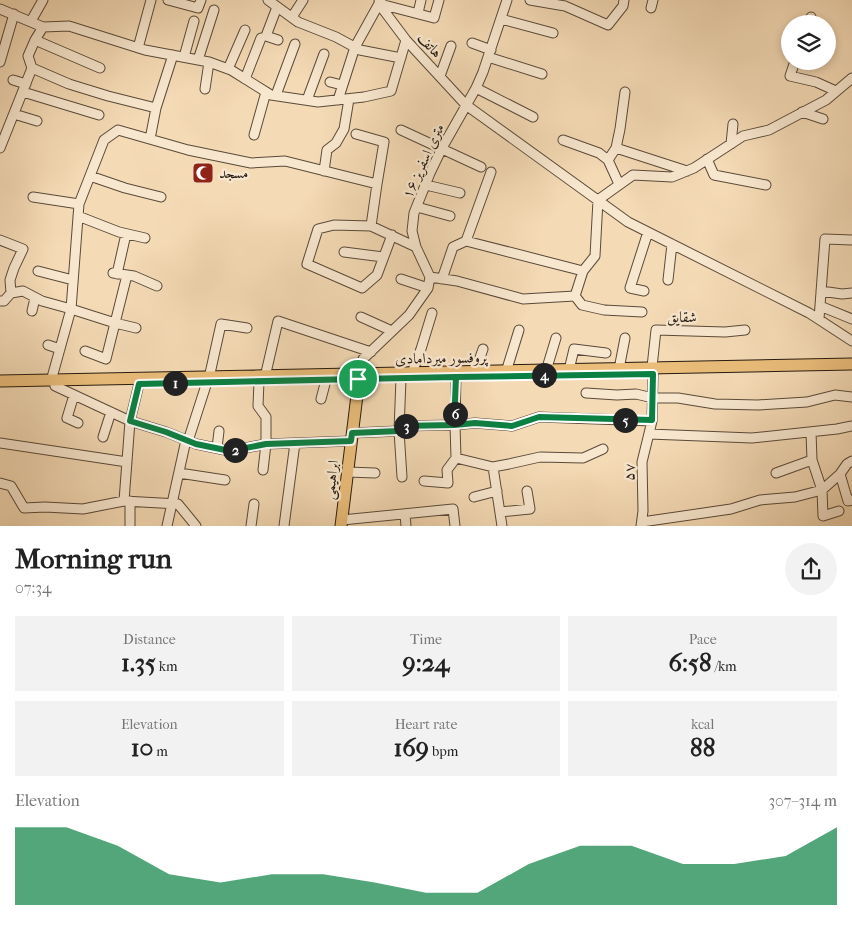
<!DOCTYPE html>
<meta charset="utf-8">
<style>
:root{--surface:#fff;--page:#f2f2f2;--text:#222;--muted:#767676;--accent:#0b8043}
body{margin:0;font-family:"IM FELL French Canon",Amiri,serif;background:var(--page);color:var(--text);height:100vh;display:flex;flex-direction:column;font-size:19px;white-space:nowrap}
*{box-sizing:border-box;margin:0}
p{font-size:16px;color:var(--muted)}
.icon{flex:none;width:28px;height:28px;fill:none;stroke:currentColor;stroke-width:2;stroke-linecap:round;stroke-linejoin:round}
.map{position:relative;height:526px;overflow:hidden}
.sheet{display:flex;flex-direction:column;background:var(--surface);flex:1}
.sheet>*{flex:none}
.buttons{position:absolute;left:781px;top:15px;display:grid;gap:10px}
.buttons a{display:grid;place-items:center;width:55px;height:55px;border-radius:50%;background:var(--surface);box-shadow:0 2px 8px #0003;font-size:25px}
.pin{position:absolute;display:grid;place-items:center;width:42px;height:42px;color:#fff;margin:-21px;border:2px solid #fff;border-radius:50%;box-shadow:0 1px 5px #0007}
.km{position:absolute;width:25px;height:25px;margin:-12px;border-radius:50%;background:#222;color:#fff;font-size:14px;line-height:25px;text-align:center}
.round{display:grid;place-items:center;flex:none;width:52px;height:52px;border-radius:26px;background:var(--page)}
.head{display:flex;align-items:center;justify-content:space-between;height:85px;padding:0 15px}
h1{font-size:28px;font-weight:700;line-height:38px}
.figures{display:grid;grid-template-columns:repeat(3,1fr);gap:8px;height:85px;padding:5px 15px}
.figures div{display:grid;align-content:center;border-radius:0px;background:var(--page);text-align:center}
.figures b{font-size:25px;font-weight:700}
.figures small{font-size:14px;font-weight:400}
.figures p{font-size:14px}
.chart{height:140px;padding:10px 15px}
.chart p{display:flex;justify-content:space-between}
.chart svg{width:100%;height:90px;margin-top:5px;fill:var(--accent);opacity:.7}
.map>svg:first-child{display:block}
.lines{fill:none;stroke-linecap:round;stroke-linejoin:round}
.minor-casing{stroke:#5a4a39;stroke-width:11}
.major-casing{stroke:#261a10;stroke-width:13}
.minor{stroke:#f8e7cf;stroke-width:9}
.major{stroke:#eabd7a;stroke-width:11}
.route-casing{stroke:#fff;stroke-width:10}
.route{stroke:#0b8043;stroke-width:6}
.labels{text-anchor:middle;stroke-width:4.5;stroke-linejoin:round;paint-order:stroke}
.street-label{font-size:15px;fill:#261a10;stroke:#f8e7cf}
.poi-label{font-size:15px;fill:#261a10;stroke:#f8e7cf;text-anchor:start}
</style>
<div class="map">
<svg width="852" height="526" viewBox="0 0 852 526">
<rect width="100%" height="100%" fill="#f4dab5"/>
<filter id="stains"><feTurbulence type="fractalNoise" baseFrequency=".004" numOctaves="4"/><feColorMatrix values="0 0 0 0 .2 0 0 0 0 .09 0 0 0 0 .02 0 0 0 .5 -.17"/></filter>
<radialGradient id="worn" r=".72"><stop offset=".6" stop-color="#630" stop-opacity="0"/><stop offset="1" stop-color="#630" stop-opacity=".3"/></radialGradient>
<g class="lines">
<!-- minor casing -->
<g class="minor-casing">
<path id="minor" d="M168 0 198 8 201 0
M268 0 298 22 336 37 360 50 401 58
M379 0 382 8 406 40 466 105 628 222 809 313 852 341
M530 0 565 6 608 25 623 6 624 0
M380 4 434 18 439 0
M277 7 266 36 278 40
M651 8 653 0
M0 9 43 27 69 26 145 50 209 62 231 70 271 95 318 102 364 97 391 91 406 40
M418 13 421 0
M292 17 303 0
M501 19 553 33
M31 21 43 0
M808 24 811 17
M35 40 100 68
M472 43 491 50
M138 48 151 0
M184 57 194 21
M488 57 542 74
M198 60 214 10
M795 61 790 76 816 82 836 91
M0 62 14 14
M32 68 69 84 108 96 156 108
M228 69 245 30
M440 76 451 46
M245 79 261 38
M13 80 26 84
M330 82 342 85
M476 88 533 117
M205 89 209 62
M23 92 99 115
M276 95 295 44
M307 100 324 54
M338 100 355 47 381 0
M802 112 823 119
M14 114 37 121
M401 130 481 167
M356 134 384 142 377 184
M254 135 266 92
M150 139 156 108 173 55
M563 140 599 153 608 160 619 184
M731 144 733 124
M0 148 32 68 28 56 35 40 43 27
M616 148 687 171
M707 159 714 175 766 185
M608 160 616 148 620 129 625 92
M324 171 327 150 336 143 344 129 349 99
M90 176 125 188 161 197
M426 185 460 193
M33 197 79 204
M417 207 450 216
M78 216 119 232 145 238
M371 226 334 225 318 229 307 264 362 288 377 275 392 235
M0 240 23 249 14 268 10 280 11 293
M344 252 383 257
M38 271 73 280
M583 271 595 256 598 200 633 175 672 177 694 168 743 136 769 130 826 100 852 78
M113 273 134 276 157 286
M117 274 126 234
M430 277 457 281 523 299 575 296 583 271 466 241 491 172
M401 279 428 288
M442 279 453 247 466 241
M668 280 672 244
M644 291 630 288 648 232
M821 291 842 294 852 293
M575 296 582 305 604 310 642 312
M0 301H4L11 293 23 291 42 301 71 309 115 323 136 328
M820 306 852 319
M32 311 35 298
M361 317 392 331
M819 319 825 239 852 240
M48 345 60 349
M85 351 106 359 127 275
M652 367 656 330 725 332 745 330
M619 369 625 338
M569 370 574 349 606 353
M546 371 556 338
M475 372 483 349
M506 372 519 330
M412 373 421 349 432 313
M358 375 363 359 409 315 428 288 430 277 416 247 412 231 414 213 430 173 442 148 476 88 483 72 507 0
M265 377 278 321 371 352
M456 377 455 425 456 458 493 467 509 464 540 457 583 458 603 449
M209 378 221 324 247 328
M51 381 71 309 79 204 104 140 118 130 188 150 251 163 285 161 377 184 371 226 416 247
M259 381 258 406 266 417V444L351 441
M55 386 130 421 166 432 196 444 230 451 266 444 263 470
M586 393 617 395 636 394 653 398H678L715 404 758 405 807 402 835 395 852 397
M74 395 67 418 78 423
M321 399 326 380
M399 426 455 425 475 423 512 426 539 417 652 421
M399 431 402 477
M811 432 812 460 822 490 823 516 839 511
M352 433 399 431 401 378
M649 434 752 438 837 429 852 426
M103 437 111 412
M188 441 207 382
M0 443 127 462
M217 448 219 431
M493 467 502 526
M347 472 375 473
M179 473 225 480
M776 473 812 460
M840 474 848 501 852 500
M424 481 448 483 447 470 456 458
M0 483 11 486 24 508 45 507 83 509 124 501 178 504 196 526
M474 497 497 491
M124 501 130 421 139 384
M500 512 530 509 527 491
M405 514 406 526
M342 520 453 509 455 526
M642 522 731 509 760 500 795 497 822 490 840 474 847 464 852 461
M130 526V501
M167 526 186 440
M251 526 254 504
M284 526 295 443
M641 526 643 511 642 462 652 421 653 374"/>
</g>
<!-- major casing -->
<g class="major-casing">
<path id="major" d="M0 381 852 364
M341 526 359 379 358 375"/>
</g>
<!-- minor -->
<use href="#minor" class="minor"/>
<!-- major -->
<use href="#major" class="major"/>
</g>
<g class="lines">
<!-- route casing -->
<g class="route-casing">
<path id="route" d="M358 379 139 384 130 421 166 432 196 444 230 451 266 444 351 441 352 433 399 431V426L454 425 456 377 653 374 652 420 539 417 512 426 475 423 454 425 456 377 358 379"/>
</g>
<!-- route -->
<use href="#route" class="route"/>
</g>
<!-- icons -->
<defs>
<g id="mosque-square" transform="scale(1.125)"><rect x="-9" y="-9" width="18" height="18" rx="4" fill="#8f2418" stroke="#f8e7cf"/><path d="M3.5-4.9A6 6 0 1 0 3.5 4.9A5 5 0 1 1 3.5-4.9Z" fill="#fff"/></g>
</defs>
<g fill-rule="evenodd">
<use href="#mosque-square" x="203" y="173"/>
</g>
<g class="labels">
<!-- street labels -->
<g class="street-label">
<text transform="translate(430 45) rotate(48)" y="5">هاتف</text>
<text transform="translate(423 161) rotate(-65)" y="5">۱۶ متری اسفریز</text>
<text transform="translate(682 317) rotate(1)" y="5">شقایق</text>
<text transform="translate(441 358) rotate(-1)" y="5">پروفسور میردامادی</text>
<text transform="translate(629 472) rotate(-88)" y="5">۵۷</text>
<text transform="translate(331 480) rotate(-83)" y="5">ابراهیمی</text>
</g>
<!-- poi labels -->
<g class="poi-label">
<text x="219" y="178">مسجد</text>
</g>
</g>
<rect width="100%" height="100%" filter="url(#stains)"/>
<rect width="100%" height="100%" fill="url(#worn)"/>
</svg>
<div class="buttons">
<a><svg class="icon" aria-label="layers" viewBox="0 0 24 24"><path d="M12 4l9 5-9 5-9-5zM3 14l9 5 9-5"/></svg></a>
</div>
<div class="pin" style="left:358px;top:379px;background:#1e9e55"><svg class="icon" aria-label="arrive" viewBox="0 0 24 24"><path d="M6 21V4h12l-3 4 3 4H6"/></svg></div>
<b class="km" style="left:175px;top:383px">1</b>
<b class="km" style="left:235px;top:450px">2</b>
<b class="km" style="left:406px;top:426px">3</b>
<b class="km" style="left:544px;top:375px">4</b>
<b class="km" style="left:625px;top:420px">5</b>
<b class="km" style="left:455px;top:414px">6</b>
</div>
<section class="sheet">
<div class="head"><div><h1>Morning run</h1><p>07:34</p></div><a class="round"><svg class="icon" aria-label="share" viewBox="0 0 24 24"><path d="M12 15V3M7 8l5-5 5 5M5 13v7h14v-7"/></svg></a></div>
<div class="figures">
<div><p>Distance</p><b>1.35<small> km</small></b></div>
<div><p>Time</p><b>9:24</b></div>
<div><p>Pace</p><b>6:58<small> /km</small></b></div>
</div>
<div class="figures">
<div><p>Elevation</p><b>10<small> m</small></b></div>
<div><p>Heart rate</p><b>169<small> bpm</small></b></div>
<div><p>kcal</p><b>88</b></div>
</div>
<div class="chart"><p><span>Elevation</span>307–314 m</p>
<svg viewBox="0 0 160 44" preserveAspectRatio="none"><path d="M0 44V6L10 6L20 15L30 29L40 33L50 29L60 29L70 33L80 38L90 38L100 24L110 15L120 15L130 24L140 24L150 20L160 6V44z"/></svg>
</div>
</section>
